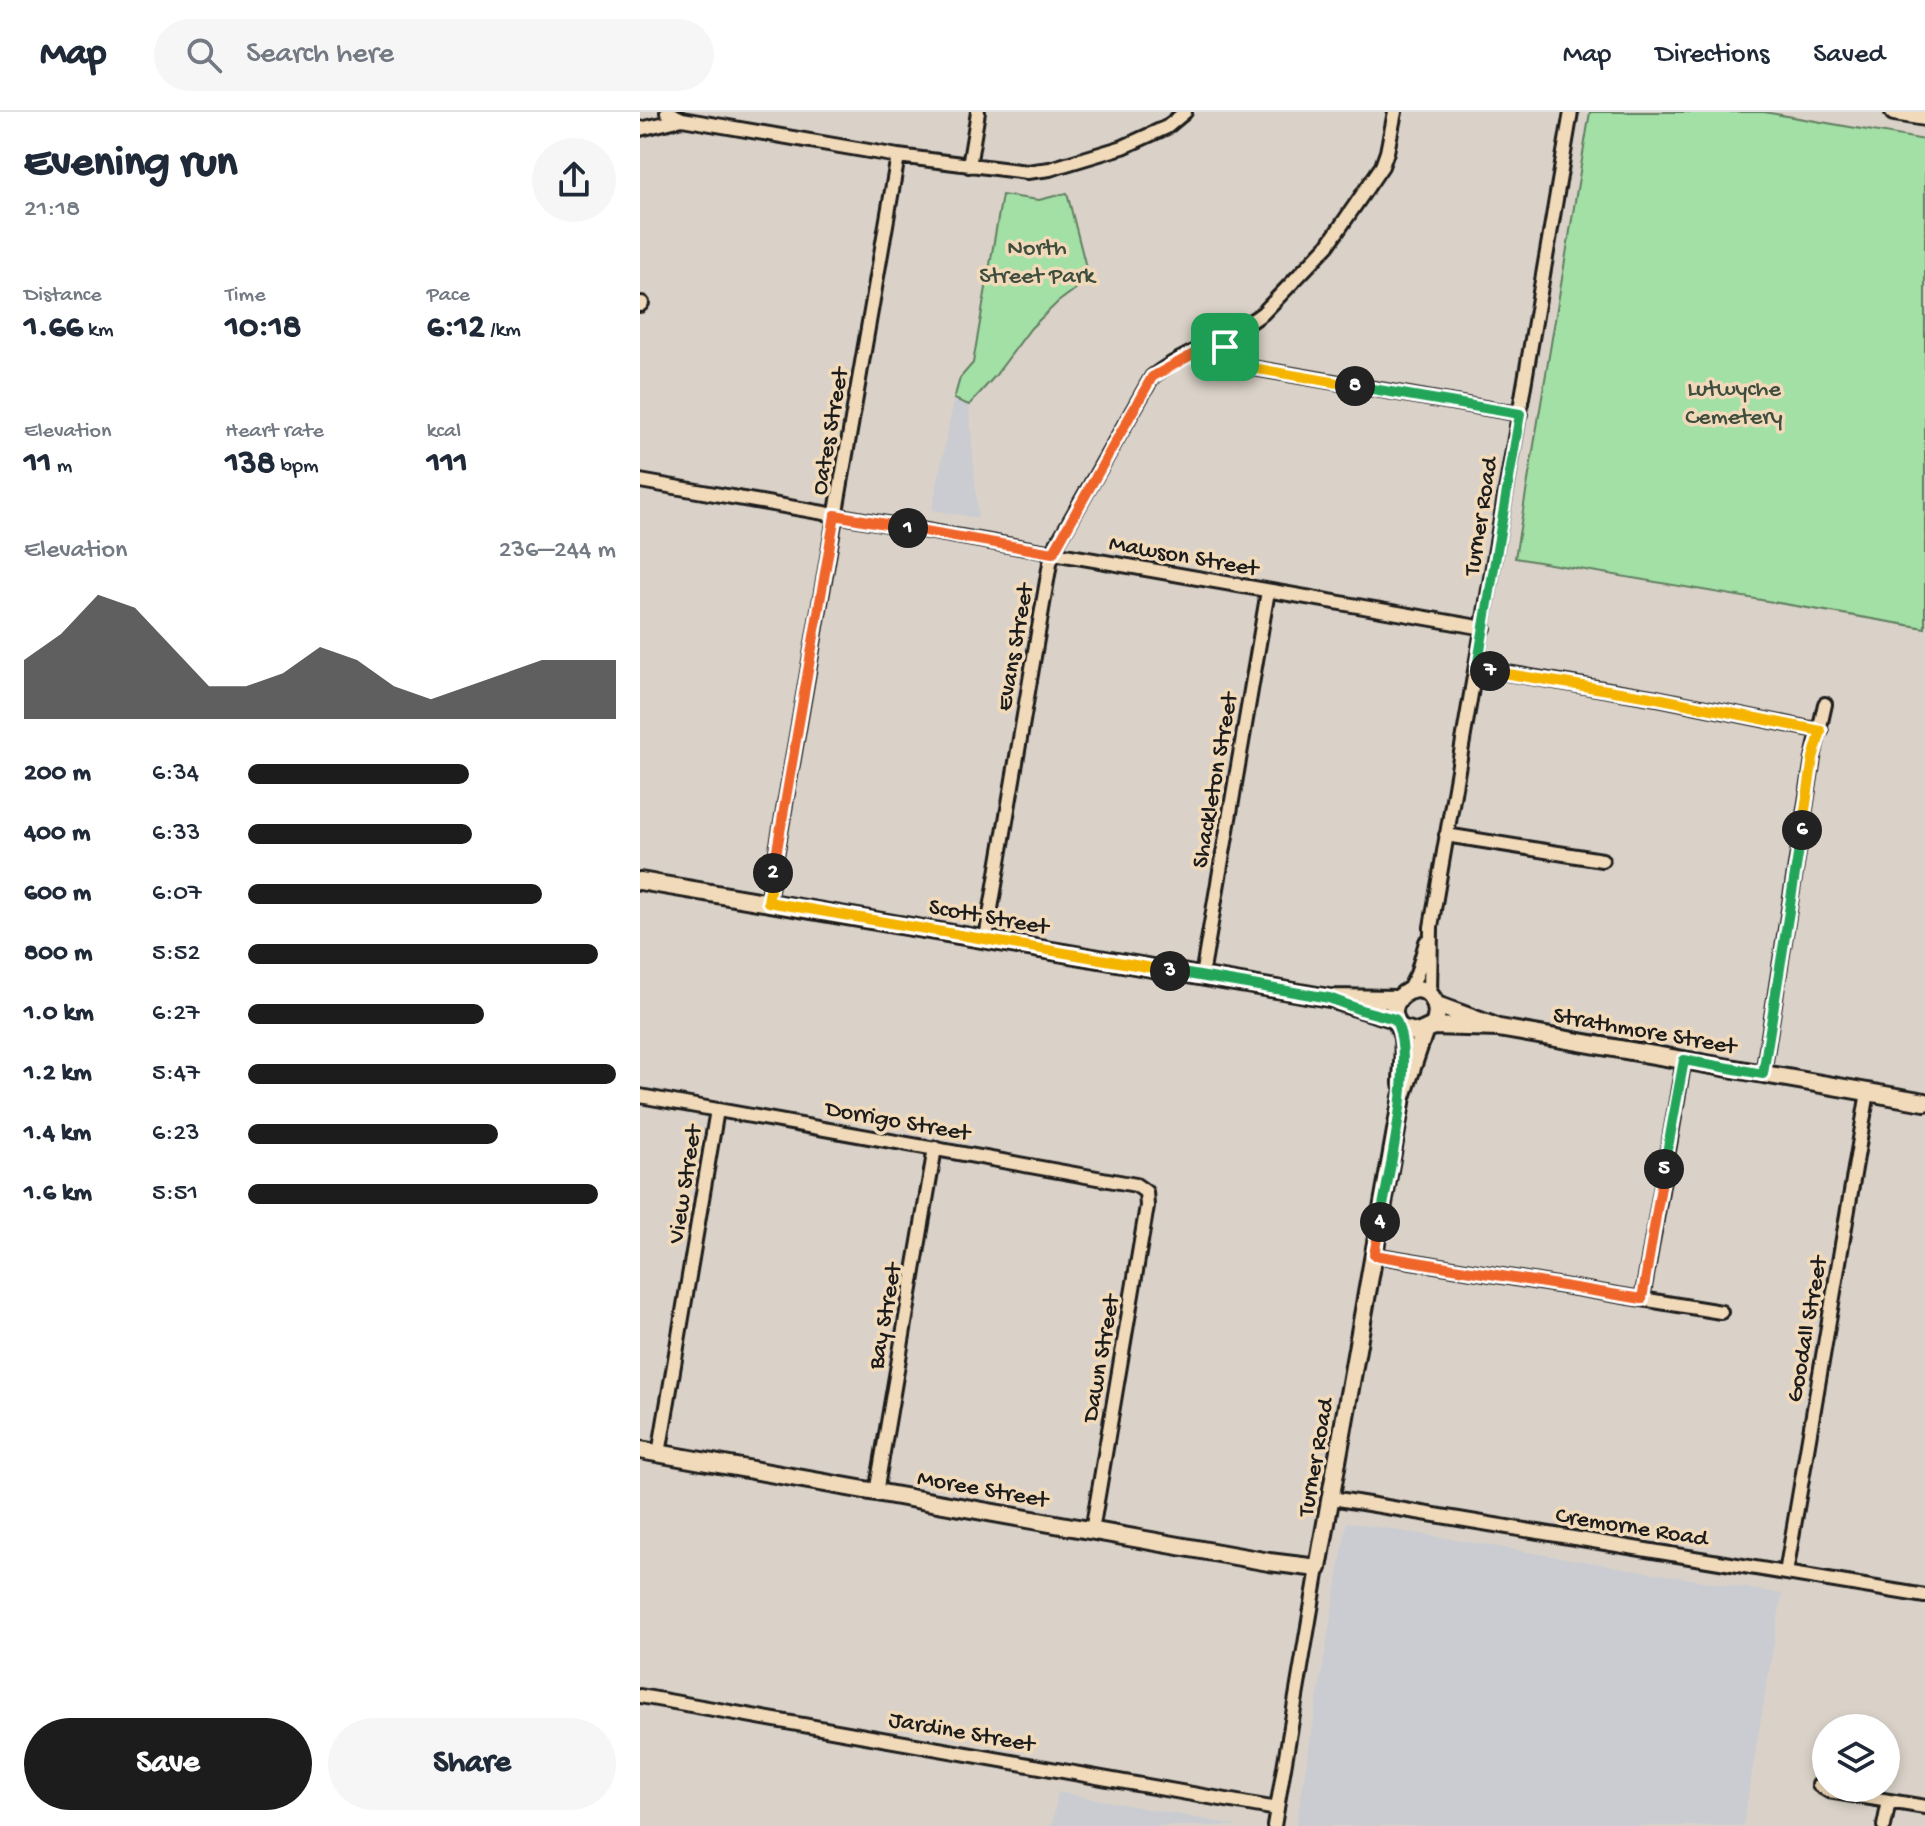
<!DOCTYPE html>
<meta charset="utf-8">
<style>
:root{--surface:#fff;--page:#f6f6f7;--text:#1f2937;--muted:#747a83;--line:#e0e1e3;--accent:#1c1c1c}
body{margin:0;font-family:"Gochi Hand",sans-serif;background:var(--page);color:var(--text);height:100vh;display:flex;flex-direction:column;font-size:30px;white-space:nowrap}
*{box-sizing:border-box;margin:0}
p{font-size:26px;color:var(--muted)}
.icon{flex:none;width:44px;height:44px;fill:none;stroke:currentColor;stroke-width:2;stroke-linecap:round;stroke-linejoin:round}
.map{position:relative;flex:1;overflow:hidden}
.sheet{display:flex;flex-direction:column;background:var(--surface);width:640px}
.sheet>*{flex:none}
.controls{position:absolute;left:1172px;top:1602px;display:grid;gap:16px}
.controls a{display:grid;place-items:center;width:88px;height:88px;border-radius:50%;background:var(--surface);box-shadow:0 4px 12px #0003;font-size:40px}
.pin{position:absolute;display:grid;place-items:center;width:68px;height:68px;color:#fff;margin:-34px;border-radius:16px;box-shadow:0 4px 12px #0006}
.km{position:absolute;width:40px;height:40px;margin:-20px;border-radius:50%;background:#222;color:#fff;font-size:22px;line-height:40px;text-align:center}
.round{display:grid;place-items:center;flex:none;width:84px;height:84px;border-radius:42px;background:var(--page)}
.summary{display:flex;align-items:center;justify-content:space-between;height:136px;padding:0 24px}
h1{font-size:44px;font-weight:700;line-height:60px}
.figures{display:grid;grid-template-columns:repeat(3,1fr);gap:12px;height:136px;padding:8px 24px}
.figures div{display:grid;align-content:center}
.figures b{font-size:34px;font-weight:700}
.figures small{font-size:22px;font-weight:400}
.figures p{font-size:22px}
.chart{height:224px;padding:16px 24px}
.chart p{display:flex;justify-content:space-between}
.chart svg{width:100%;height:144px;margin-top:8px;fill:var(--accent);opacity:.7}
.button{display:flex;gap:16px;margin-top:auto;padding:16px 24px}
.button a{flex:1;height:92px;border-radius:48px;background:var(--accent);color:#fff;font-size:32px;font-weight:700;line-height:92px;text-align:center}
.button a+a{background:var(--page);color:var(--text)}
ul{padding:0 24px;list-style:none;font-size:26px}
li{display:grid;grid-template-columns:128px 96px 1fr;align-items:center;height:60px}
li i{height:20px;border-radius:10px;background:var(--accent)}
header{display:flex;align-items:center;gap:48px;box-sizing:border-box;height:112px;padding:0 40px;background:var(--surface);border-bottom:2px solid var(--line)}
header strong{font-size:38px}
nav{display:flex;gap:44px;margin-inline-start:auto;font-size:28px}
.search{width:560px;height:72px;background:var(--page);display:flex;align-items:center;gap:20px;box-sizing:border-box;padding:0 28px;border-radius:44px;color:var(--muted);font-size:30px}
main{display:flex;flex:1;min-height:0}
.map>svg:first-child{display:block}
.built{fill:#caccd2}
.green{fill:#a3e0a6;stroke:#607e61;stroke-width:2}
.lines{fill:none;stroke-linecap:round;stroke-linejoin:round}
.street-casing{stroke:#1c1c1c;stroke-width:18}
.secondary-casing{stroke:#1c1c1c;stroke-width:22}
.street{stroke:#f1dab9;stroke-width:12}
.secondary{stroke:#f1dab9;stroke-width:16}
.split-1-casing{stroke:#fff;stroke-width:16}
.split-2-casing{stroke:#fff;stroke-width:16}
.split-3-casing{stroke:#fff;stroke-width:16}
.split-4-casing{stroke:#fff;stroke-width:16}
.split-5-casing{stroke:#fff;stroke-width:16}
.split-6-casing{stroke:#fff;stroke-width:16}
.split-7-casing{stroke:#fff;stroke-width:16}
.split-8-casing{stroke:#fff;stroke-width:16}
.split-9-casing{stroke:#fff;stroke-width:16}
.split-1{stroke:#f0652b;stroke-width:10}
.split-2{stroke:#f0652b;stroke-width:10}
.split-3{stroke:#f5b400;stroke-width:10}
.split-4{stroke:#22a559;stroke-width:10}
.split-5{stroke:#f0652b;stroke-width:10}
.split-6{stroke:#22a559;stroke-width:10}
.split-7{stroke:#f5b400;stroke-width:10}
.split-8{stroke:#22a559;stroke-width:10}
.split-9{stroke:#f5b400;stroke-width:10}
.labels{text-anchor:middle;stroke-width:7;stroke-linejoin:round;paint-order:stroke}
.park-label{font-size:24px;fill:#3e4d3e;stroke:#f1dab9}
.street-label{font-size:24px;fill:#1c1c1c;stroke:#f1dab9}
</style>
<header>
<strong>Map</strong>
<div class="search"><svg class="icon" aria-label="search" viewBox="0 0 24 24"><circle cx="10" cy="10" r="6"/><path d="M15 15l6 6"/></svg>Search here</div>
<nav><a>Map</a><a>Directions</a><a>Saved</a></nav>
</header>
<main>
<section class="sheet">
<div class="summary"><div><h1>Evening run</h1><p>21:18</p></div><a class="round"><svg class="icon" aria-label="share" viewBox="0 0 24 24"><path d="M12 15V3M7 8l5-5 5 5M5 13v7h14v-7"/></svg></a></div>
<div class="figures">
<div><p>Distance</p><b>1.66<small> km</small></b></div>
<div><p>Time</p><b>10:18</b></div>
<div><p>Pace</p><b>6:12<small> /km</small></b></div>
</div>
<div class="figures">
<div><p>Elevation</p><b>11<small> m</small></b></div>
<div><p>Heart rate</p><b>138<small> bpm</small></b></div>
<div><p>kcal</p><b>111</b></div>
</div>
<div class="chart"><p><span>Elevation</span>236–244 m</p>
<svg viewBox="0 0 160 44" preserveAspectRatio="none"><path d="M0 44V26L10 18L20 6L30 10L40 22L50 34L60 34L70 30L80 22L90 26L100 34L110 38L120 34L130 30L140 26L150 26L160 26V44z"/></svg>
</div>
<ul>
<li><b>200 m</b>6:34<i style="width:60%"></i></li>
<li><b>400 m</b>6:33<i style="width:61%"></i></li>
<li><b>600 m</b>6:07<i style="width:80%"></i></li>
<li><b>800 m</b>5:52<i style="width:95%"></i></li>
<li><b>1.0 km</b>6:27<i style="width:64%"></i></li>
<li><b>1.2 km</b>5:47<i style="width:100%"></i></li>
<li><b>1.4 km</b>6:23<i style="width:68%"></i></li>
<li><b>1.6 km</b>5:51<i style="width:95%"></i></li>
</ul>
<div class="button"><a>Save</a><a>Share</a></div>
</section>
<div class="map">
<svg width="1285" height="1714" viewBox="0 0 1285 1714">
<rect width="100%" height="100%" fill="#dad2c8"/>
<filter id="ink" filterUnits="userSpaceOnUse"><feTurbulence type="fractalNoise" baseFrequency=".0125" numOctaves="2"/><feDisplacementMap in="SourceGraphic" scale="16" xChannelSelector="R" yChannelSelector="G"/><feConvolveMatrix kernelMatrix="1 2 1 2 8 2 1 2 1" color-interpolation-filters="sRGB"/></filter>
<g filter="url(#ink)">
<!-- built -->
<path class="built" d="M314 287 329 293 338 406 292 398Z
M707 1410 1142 1482 1103 1714H656Z
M418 1680 599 1714H412Z"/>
<!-- green -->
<path class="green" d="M950 0H1124L1285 28V516L875 446Z
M427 81 449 167 418 190 391 216 355 264 329 293 314 287 320 266 333 251 362 83 399 88Z"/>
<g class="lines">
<!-- street casing -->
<g class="street-casing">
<path id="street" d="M27 0 42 7 258 44 387 60 410 57 483 35 527 15 545 0
M0 17 42 7
M329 54 338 0
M0 193 2 191
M580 227 590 243 607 255 880 302
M0 369 844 516
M837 556 1017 586 1181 619
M806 723 962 748
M128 790 258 44
M346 826 410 451 417 432 512 265C546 239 589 227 623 201L688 133 742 54 747 40 755 0
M562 864 628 479
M768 879 777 862 786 830
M790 883 791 815 931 0
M1123 962 1173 646 1185 592
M0 984 496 1073 506 1080 507 1094 452 1419
M734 1143 1081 1200
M1002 1187 1044 948
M19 1342 77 998
M236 1381 295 1036
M692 1386 1285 1484
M1146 1461 1228 980
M0 1584 637 1697
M1179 1673 1189 1679 1285 1695
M634 1714 678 1456
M1244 1714 1249 1689"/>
</g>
<!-- secondary casing -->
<g class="secondary-casing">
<path id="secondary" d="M1254 0 1285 5
M0 769 689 886 758 887
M699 890 755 907
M797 893 854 914
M793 914 859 916 1285 990
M761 916 778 921 793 914C805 894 786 866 764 882 758 886 755 891 754 898 753 909 762 916 763 927 765 942 762 957 762 972
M0 1338 629 1450 678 1456 762 985 784 920"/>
</g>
<!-- street -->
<use href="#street" class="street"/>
<!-- secondary -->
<use href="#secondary" class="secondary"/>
</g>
</g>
<g class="lines" filter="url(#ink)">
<!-- split-1 casing -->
<g class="split-1-casing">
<path id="split-1" d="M268 416 413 441 512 265 580 227 585 235"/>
</g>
<!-- split-2 casing -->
<g class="split-2-casing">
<path id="split-2" d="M133 761 195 403 268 416"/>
</g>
<!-- split-3 casing -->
<g class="split-3-casing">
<path id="split-3" d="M133 761 128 790 530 859"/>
</g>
<!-- split-4 casing -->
<g class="split-4-casing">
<path id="split-4" d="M530 859 689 886 721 898 755 907C777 947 748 1062 740 1110"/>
</g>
<!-- split-5 casing -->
<g class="split-5-casing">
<path id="split-5" d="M740 1110 734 1143 1002 1187 1024 1057"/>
</g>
<!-- split-6 casing -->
<g class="split-6-casing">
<path id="split-6" d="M1024 1057 1044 948 1123 962 1162 718"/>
</g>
<!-- split-7 casing -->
<g class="split-7-casing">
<path id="split-7" d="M850 559 1017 586 1181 619 1173 646 1162 718"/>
</g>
<!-- split-8 casing -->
<g class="split-8-casing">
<path id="split-8" d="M715 274 880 302 837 556 850 559"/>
</g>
<!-- split-9 casing -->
<g class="split-9-casing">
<path id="split-9" d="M585 235 597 250 607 255 715 274"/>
</g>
<!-- split-1 -->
<use href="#split-1" class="split-1"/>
<!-- split-2 -->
<use href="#split-2" class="split-2"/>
<!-- split-3 -->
<use href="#split-3" class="split-3"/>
<!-- split-4 -->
<use href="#split-4" class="split-4"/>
<!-- split-5 -->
<use href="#split-5" class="split-5"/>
<!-- split-6 -->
<use href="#split-6" class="split-6"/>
<!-- split-7 -->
<use href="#split-7" class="split-7"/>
<!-- split-8 -->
<use href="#split-8" class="split-8"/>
<!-- split-9 -->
<use href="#split-9" class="split-9"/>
</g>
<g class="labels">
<!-- park labels -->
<g class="park-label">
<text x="397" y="142">North<tspan x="397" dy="28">Street Park</tspan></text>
<text x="1094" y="283">Lutwyche<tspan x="1094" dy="28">Cemetery</tspan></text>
</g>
<!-- street labels -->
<g class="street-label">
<text transform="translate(188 319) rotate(-80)" y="8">Oates Street</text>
<text transform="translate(839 404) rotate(-81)" y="8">Turner Road</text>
<text transform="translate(544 442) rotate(10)" y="8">Mawson Street</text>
<text transform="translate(373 535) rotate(-80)" y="8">Evans Street</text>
<text transform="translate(573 668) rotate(-80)" y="8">Shackleton Street</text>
<text transform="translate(349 803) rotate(10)" y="8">Scott Street</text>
<text transform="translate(1005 917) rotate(10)" y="8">Strathmore Street</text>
<text transform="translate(258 1007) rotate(10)" y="8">Dorrigo Street</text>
<text transform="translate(43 1072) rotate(-81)" y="8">View Street</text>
<text transform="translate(243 1204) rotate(-80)" y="8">Bay Street</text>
<text transform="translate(1165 1217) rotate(-80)" y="8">Goodall Street</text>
<text transform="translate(459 1246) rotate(-80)" y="8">Dawn Street</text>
<text transform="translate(674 1345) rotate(-80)" y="8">Turner Road</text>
<text transform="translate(343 1375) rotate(10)" y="8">Moree Street</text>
<text transform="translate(992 1413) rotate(9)" y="8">Cremorne Road</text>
<text transform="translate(322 1618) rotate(10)" y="8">Jardine Street</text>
</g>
</g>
</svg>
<div class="controls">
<a><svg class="icon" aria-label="layers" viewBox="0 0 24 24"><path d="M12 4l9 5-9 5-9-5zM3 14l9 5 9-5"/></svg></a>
</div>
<div class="pin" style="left:585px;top:235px;background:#1e9e55"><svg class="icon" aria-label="arrive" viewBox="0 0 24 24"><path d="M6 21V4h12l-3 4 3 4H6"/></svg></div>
<b class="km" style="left:268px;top:416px">1</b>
<b class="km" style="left:133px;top:761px">2</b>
<b class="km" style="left:530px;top:859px">3</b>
<b class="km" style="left:740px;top:1110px">4</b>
<b class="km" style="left:1024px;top:1057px">5</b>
<b class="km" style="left:1162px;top:718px">6</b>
<b class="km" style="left:850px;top:559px">7</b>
<b class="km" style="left:715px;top:274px">8</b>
</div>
</main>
